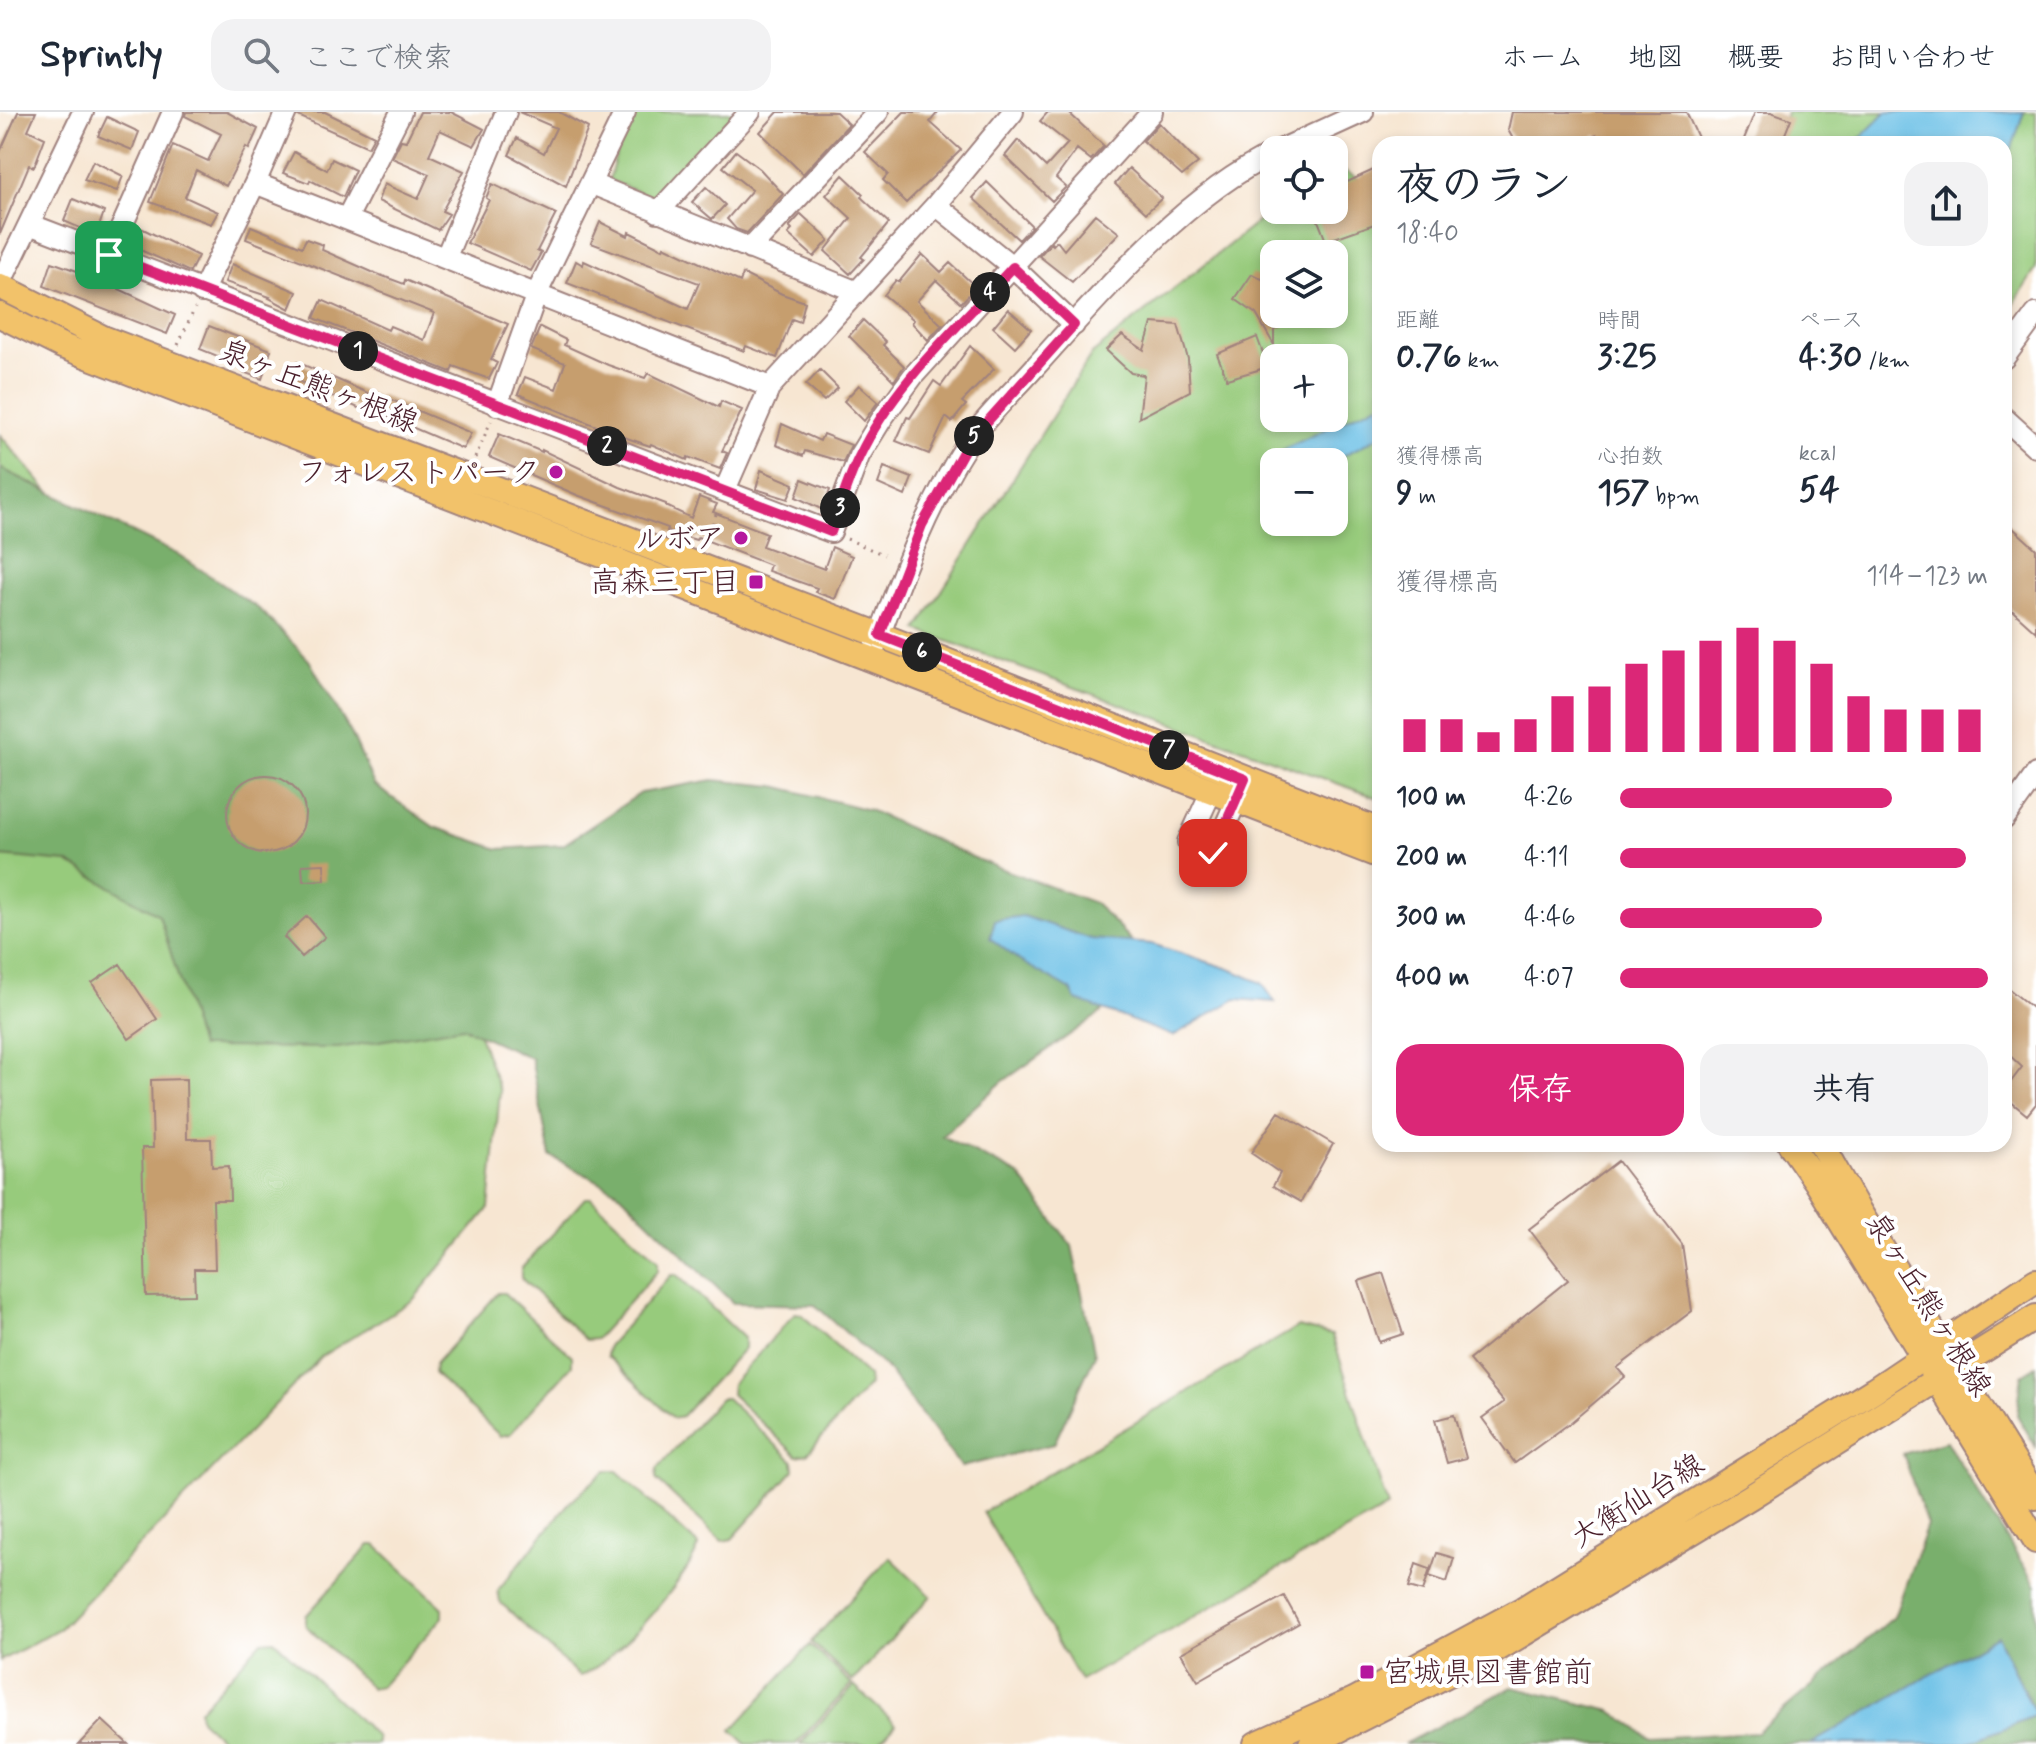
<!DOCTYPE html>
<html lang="ja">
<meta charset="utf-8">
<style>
:root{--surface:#fff;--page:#f2f2f3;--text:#1f2937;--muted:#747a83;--line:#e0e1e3;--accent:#db2777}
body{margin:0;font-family:Mynerve,"Klee One",sans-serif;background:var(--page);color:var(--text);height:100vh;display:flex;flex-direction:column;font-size:30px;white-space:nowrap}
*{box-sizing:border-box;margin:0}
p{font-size:26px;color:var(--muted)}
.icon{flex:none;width:44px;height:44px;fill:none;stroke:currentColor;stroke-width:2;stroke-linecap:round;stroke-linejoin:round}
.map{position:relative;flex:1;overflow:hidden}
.panel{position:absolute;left:1372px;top:24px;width:640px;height:1016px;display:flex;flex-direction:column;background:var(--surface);border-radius:24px;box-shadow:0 4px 12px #0003}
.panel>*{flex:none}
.tools{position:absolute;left:1260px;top:24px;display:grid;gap:16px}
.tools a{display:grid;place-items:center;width:88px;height:88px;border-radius:16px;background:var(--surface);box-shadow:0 4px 12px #0003;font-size:40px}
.pin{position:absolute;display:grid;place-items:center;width:68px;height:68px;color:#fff;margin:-34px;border-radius:16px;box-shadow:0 4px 12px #0006}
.km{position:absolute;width:40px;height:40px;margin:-20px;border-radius:50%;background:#222;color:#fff;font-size:22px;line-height:40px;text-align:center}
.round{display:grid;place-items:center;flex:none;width:84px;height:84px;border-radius:24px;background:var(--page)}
.headline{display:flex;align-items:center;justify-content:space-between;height:136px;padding:0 24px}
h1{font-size:44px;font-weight:800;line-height:60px}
.metrics{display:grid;grid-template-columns:repeat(3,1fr);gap:12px;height:136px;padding:8px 24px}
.metrics div{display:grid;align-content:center}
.metrics b{font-size:34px;font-weight:800}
.metrics small{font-size:22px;font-weight:400}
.metrics p{font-size:22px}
.chart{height:224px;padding:16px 24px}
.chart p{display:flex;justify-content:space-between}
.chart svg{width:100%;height:144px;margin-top:8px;stroke:var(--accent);stroke-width:6}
.button{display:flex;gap:16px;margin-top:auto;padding:16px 24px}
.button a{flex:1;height:92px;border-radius:24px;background:var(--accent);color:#fff;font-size:32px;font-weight:800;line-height:92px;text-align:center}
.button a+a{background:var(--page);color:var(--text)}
ul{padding:0 24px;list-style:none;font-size:26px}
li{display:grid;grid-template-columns:128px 96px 1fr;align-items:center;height:60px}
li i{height:20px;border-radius:10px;background:var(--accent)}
header{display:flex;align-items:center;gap:48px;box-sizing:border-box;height:112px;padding:0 40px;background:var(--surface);border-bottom:2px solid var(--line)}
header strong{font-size:38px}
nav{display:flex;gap:44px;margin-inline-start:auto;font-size:28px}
.search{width:560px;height:72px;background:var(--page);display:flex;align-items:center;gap:20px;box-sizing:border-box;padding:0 28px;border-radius:24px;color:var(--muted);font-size:30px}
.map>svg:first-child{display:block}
.green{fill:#97cb7c;stroke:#707554;stroke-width:2;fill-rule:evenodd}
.forest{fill:#79af6c;stroke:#62674c;stroke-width:2}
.water{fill:#6ac0e6;stroke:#5a7088;stroke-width:2}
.building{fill:#c69e6e}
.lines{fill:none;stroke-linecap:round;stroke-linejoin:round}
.minor-casing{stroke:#a0827e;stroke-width:24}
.major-casing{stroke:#a0827e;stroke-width:28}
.path{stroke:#a0827e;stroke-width:3;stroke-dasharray:2 6;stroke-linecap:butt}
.minor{stroke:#fff;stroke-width:20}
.major{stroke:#f2c26a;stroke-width:24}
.route-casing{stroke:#fff;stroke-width:16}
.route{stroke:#db2777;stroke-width:10}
.poi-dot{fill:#b5179e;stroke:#fff;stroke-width:3}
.labels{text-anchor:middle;stroke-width:8;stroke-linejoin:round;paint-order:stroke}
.street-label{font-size:30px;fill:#4a1f2b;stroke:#fff}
.poi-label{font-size:30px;fill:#4a1f2b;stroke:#fff;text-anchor:end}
</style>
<header>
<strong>Sprintly</strong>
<div class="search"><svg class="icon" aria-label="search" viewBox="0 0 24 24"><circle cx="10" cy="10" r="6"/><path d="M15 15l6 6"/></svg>ここで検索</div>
<nav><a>ホーム</a><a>地図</a><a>概要</a><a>お問い合わせ</a></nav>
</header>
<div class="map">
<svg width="2036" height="1632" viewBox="0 0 2036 1632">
<rect width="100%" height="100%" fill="#fff"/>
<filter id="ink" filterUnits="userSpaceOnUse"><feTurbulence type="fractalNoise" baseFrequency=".0125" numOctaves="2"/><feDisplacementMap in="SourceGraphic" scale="16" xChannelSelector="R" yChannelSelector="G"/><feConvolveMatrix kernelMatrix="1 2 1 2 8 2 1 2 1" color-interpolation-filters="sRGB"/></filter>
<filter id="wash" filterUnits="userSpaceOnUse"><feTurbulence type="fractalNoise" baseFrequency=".006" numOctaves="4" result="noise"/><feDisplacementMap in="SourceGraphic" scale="32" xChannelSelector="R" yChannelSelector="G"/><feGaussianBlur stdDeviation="1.8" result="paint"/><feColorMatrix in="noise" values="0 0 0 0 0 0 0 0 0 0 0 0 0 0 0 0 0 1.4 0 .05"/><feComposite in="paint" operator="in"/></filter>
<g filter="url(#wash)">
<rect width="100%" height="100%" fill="#f7e6d2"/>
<!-- green -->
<path class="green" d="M632 0H735L660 89 609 68 622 21Z
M1787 0H2036V157L2004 207V32H1746L1782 10Z
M1334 53 1380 79V687L917 518 1092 242 1274 97 1334 98ZM1274 142H1334V202H1274ZM1274 246H1334V306H1274ZM1274 350H1334V410H1274Z
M0 323 240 603 460 872 500 979 489 1096 413 1188 322 1244 60 1516 0 1549Z
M585 1086H591L658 1149V1158L596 1227 586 1228 521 1166V1157Z
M671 1163H677L744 1226V1236L682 1304 673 1306 607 1244 608 1234Z
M498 1181H504L572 1244V1253L510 1322 500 1324 434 1261 435 1252Z
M795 1201 801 1202 868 1264 869 1273 807 1342 797 1344 731 1282 732 1272Z
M1298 1215 1332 1223 1388 1395 1080 1569 983 1400Z
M720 1286H726L793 1349 794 1358 732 1427 722 1429 656 1367 657 1357Z
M605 1359H617L698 1433C694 1461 607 1558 579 1564L500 1490 498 1478 569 1391Z
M370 1433H376L443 1496V1505L381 1574 371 1576 306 1514V1504Z
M890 1445 931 1484 853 1569 811 1530Z
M274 1528 377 1625V1632H227L200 1607 199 1598 262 1529Z
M810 1533 852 1572 796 1632H746L732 1618Z
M854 1574 896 1612 878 1632H800Z"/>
<!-- forest -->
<path class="forest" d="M0 356 179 443 259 497 309 548 352 623 374 673 434 715 499 737 563 733 641 681 713 668 775 674 869 698 981 749 1095 791 1139 837 1138 866 1098 903 1002 970 942 1024 1019 1063 1072 1134 1095 1243 1054 1332 961 1355 888 1258 815 1193 733 1191 617 1079 550 1044 531 946 463 915 338 936 200 935 159 803 67 750 0 744Z
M2036 1254V1335L2017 1303 2022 1263Z
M1946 1329 2036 1474V1602L1997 1524 1811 1632H1404L1512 1575 1612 1599 1650 1626 1757 1620 1894 1505 1927 1413 1903 1342Z
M2036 1603V1632H1966Z"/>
<!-- water -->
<path class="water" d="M1886 0H2024L2004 59V32H1854Z
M1380 291V324L1332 350H1293L1282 338Z
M1023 804 1091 827 1152 832 1230 857 1262 871 1275 890 1236 887 1173 924 1076 888 1071 878 1020 849 990 826 995 808Z
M1997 1524 2036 1603 1966 1632H1811Z"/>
<g id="blocks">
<!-- building -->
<path class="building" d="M18 0H36L28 18 45 26 34 55 29 53 0 122V40Z
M186 0H227L258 17 249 37 246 35 226 74 196 58 185 85 218 100 211 112 150 90 173 33 208 49 221 22 185 4Z
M299 0H325L374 24 368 35 298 4Z
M420 0H451L484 17 474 34 440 18 429 43 464 59 442 99 449 102 438 118 378 89 384 72 418 87 429 62 392 46 401 28 406 29Z
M519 0H559L588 16 566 74 509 43 517 26 544 41 556 16Z
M778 0H836L849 12 803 62 760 20Z
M904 0H938L930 10 961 38 906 91 883 68 888 62 865 40Z
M1048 0H1068L1104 34 1091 48 1077 37 1056 66 1066 75 1052 89 1005 44 1018 28 1046 55 1068 31 1040 9Z
M1512 0H1686L1701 32H1602L1597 23 1575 32H1516L1508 18Z
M1755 0H1771L1791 7 1781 32H1742Z
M107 5 139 20 132 38 98 24Z
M1159 11 1198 51 1182 64 1143 29Z
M736 39 760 57 783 82 747 121 736 117 727 107 752 78 723 55Z
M294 40 327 58 332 47 355 58 343 85 310 68 309 71 283 61Z
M93 49 123 64 117 79 84 68Z
M1380 55V110L1326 129 1314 98H1334V76Z
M1129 56 1162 86 1146 101 1115 72Z
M843 63 863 82 861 85 889 111 861 145 864 147 850 162 825 139 851 106 826 83Z
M987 70 1032 114 1019 128 973 86Z
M492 72 556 102 537 139 541 141 531 159 467 131 489 88 486 86Z
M706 75 725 93 712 107 692 90Z
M73 87 104 100 96 123 64 109Z
M801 102 829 128 814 145 788 122 792 118 789 115Z
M1095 102 1119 121 1072 170 1039 144 1051 131 1053 133 1057 129 1064 138Z
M600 110 628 124 629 120 663 137 664 134 740 170 743 162 782 182 805 190 800 210 792 207 777 246 746 234 744 239 567 171 576 149 583 153 584 149 688 197 699 171 591 131Z
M251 114 302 135 306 127 323 133 322 138 372 160 404 172 405 168 508 212 491 248 497 251 489 267 453 254 451 260 314 206 322 188 388 218 390 214 424 228 434 201 246 127Z
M139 115 198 144 190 160 129 133Z
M922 142 941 160 950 151 976 175 961 191 936 168 917 189 942 213 928 228 912 211 914 208 884 183 896 168 899 170Z
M52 150 91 164 175 203 167 222 44 174Z
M232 152 297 180 290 197 269 186 270 185 225 170Z
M1252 162 1274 173V202H1307L1274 218V233L1256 202 1235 187Z
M1008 197 1031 217 1015 235 993 215Z
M863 208 886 230 883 233 904 254 894 269 849 224Z
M1152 211 1178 213 1188 247 1190 279 1139 306 1144 263 1131 261 1106 238 1122 223 1144 238Z
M209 214 271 238 262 267 243 260 245 255 200 237Z
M540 215 566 228 564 233 608 253 645 266 648 261 719 295 721 289 742 298 722 339 727 341 720 357 688 345 687 348 651 332 650 334 621 324 518 282 525 265 556 277 565 251 531 237Z
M1257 225 1268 255 1227 267 1217 242Z
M970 234 994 257 962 290 966 293 952 310 946 305 929 342 896 329 907 305 910 306 934 269 941 274Z
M297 250 379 286 380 283 471 321 463 337 367 296 365 299 291 266Z
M820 258 838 276 824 289 806 273Z
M859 273 878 290 864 309 844 289Z
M782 312 820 329 823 322 851 333 843 350 805 339 803 344 776 333Z
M499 322 542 340V338L620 375 666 392V394L691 406 699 385 717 392 713 400 767 421 762 434 824 457 832 435 852 444 835 487 815 480 817 476 768 459 770 453 698 425 696 428 667 419 668 416 577 383 489 345Z
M884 355 912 366 905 384 878 372Z
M761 358 794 372 788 387 756 377Z
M802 367 830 378 823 398 796 385Z
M2004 408 2036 437V520L2004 491Z
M227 702a39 39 0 1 1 78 0a39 39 0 1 1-78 0Z
M324 752 325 768 303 769 302 753Z
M307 804 325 825 302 845 284 825Z
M120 852 157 907 129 927 92 871Z
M2004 873 2036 899V992L2027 1003 2004 984V979L2022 955 2004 938Z
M186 967 187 1027H211L212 1055 229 1054 230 1088H213L215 1157H194L195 1183 146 1184 142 1036H153L151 968Z
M1279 1000 1333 1032 1301 1090 1273 1074 1280 1061 1251 1041Z
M1618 1049 1682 1132 1692 1199 1617 1256 1625 1265 1570 1311 1515 1351 1482 1306 1504 1290 1469 1248 1568 1168 1529 1117Z
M1383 1161 1403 1222 1379 1230 1359 1169Z
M1454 1303 1466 1346 1447 1351 1435 1308Z
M1437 1441 1454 1446 1447 1470 1429 1464Z
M1416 1452 1430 1457 1423 1479 1409 1475Z
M1284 1484 1299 1511 1198 1569 1181 1541Z
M102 1608 128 1632H79Z"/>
</g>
</g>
<g filter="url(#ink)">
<use href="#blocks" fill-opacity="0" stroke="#a0827e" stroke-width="2"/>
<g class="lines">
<!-- minor casing -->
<g class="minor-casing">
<path id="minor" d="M1280 38 1363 0
M255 71 770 275
M592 72 855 179
M936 93 1013 155 1074 213
M658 100 750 0
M347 106 401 0
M29 112 831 420 859 344 883 305 913 264 1152 0
M750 137 878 0
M109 143 173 0
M446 145 506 0
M0 172 83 0
M202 180 255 71 286 0
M2004 246 2036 202
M497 293 537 181 625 0
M2004 306 2036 335
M725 378 770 275 936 93 1013 0
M874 538C900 467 926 396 967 332 985 305 1013 280 1035 255 1102 181 1184 84 1274 41
M2004 707 2036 662
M1188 730 1211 680
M1213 741 1243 674"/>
</g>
<!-- major casing -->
<g class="major-casing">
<path id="major" d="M0 174 103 226 880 523 1380 719
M0 203 62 234 1380 744
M1790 1032 1816 1069 2036 1429
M1821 1032 1857 1096 2036 1385
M1256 1632 1354 1588 1523 1497 1874 1278 2036 1169
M1311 1632 1496 1538 1750 1385 2036 1205"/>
</g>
<!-- path -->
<path class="path" d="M178 233 195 196
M475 346 491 309
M847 427 884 443
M704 434 718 397"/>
<!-- minor -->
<use href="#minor" class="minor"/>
<!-- major -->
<use href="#major" class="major"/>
</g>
</g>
<g class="lines" filter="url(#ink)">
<!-- route casing -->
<g class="route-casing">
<path id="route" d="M109 143 831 420C840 395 847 369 859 345 893 272 959 214 1013 155L1074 213 968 331 922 413 880 523 1245 667 1213 741"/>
</g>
<!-- route -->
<use href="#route" class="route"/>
</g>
<!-- markers -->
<g class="poi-dot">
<circle cx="556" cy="360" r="8"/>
<circle cx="741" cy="426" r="8"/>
<rect x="748" y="462" width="16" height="16" rx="4"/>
<rect x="1359" y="1552" width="16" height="16" rx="4"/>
</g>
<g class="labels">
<!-- street labels -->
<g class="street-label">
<text transform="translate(319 274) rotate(21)" y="10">泉ヶ丘熊ヶ根線</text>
<text transform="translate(1929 1192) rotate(58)" y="10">泉ヶ丘熊ヶ根線</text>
<text transform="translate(1637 1388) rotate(-32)" y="10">大衡仙台線</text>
</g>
<!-- poi labels -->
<g class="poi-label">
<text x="540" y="370">フォレストパーク</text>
<text x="725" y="436">ルボア</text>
<text x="740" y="480">高森三丁目</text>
<text x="1383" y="1570" text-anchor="start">宮城県図書館前</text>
</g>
</g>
</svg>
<div class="tools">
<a><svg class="icon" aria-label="locate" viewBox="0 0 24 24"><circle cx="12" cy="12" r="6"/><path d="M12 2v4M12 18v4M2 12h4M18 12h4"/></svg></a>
<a><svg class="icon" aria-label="layers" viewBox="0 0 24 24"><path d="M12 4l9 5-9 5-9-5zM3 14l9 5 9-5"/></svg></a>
<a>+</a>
<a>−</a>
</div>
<div class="pin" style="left:109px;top:143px;background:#1e9e55"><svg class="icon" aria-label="arrive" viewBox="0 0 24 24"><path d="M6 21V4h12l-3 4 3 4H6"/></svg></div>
<div class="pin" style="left:1213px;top:741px;background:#d93025"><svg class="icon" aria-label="check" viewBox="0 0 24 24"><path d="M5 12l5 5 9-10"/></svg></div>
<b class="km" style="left:358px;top:239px">1</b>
<b class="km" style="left:607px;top:334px">2</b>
<b class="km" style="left:840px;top:396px">3</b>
<b class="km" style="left:990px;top:180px">4</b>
<b class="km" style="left:974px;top:324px">5</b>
<b class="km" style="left:922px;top:540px">6</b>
<b class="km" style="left:1169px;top:638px">7</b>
<section class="panel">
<div class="headline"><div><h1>夜のラン</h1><p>18:40</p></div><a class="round"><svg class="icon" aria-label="share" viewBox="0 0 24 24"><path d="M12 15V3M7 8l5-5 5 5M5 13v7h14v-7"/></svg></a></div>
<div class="metrics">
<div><p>距離</p><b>0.76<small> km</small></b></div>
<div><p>時間</p><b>3:25</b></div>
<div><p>ペース</p><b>4:30<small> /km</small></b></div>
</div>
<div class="metrics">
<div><p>獲得標高</p><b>9<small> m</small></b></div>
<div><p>心拍数</p><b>157<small> bpm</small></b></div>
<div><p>kcal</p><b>54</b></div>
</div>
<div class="chart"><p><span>獲得標高</span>114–123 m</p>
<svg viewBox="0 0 160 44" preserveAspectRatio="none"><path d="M5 44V34M15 44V34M25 44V38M35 44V34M45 44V27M55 44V24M65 44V17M75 44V13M85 44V10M95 44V6M105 44V10M115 44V17M125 44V27M135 44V31M145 44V31M155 44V31"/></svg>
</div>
<ul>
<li><b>100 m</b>4:26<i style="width:74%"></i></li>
<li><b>200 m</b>4:11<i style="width:94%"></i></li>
<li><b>300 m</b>4:46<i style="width:55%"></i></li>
<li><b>400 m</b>4:07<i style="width:100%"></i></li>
</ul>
<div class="button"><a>保存</a><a>共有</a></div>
</section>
</div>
